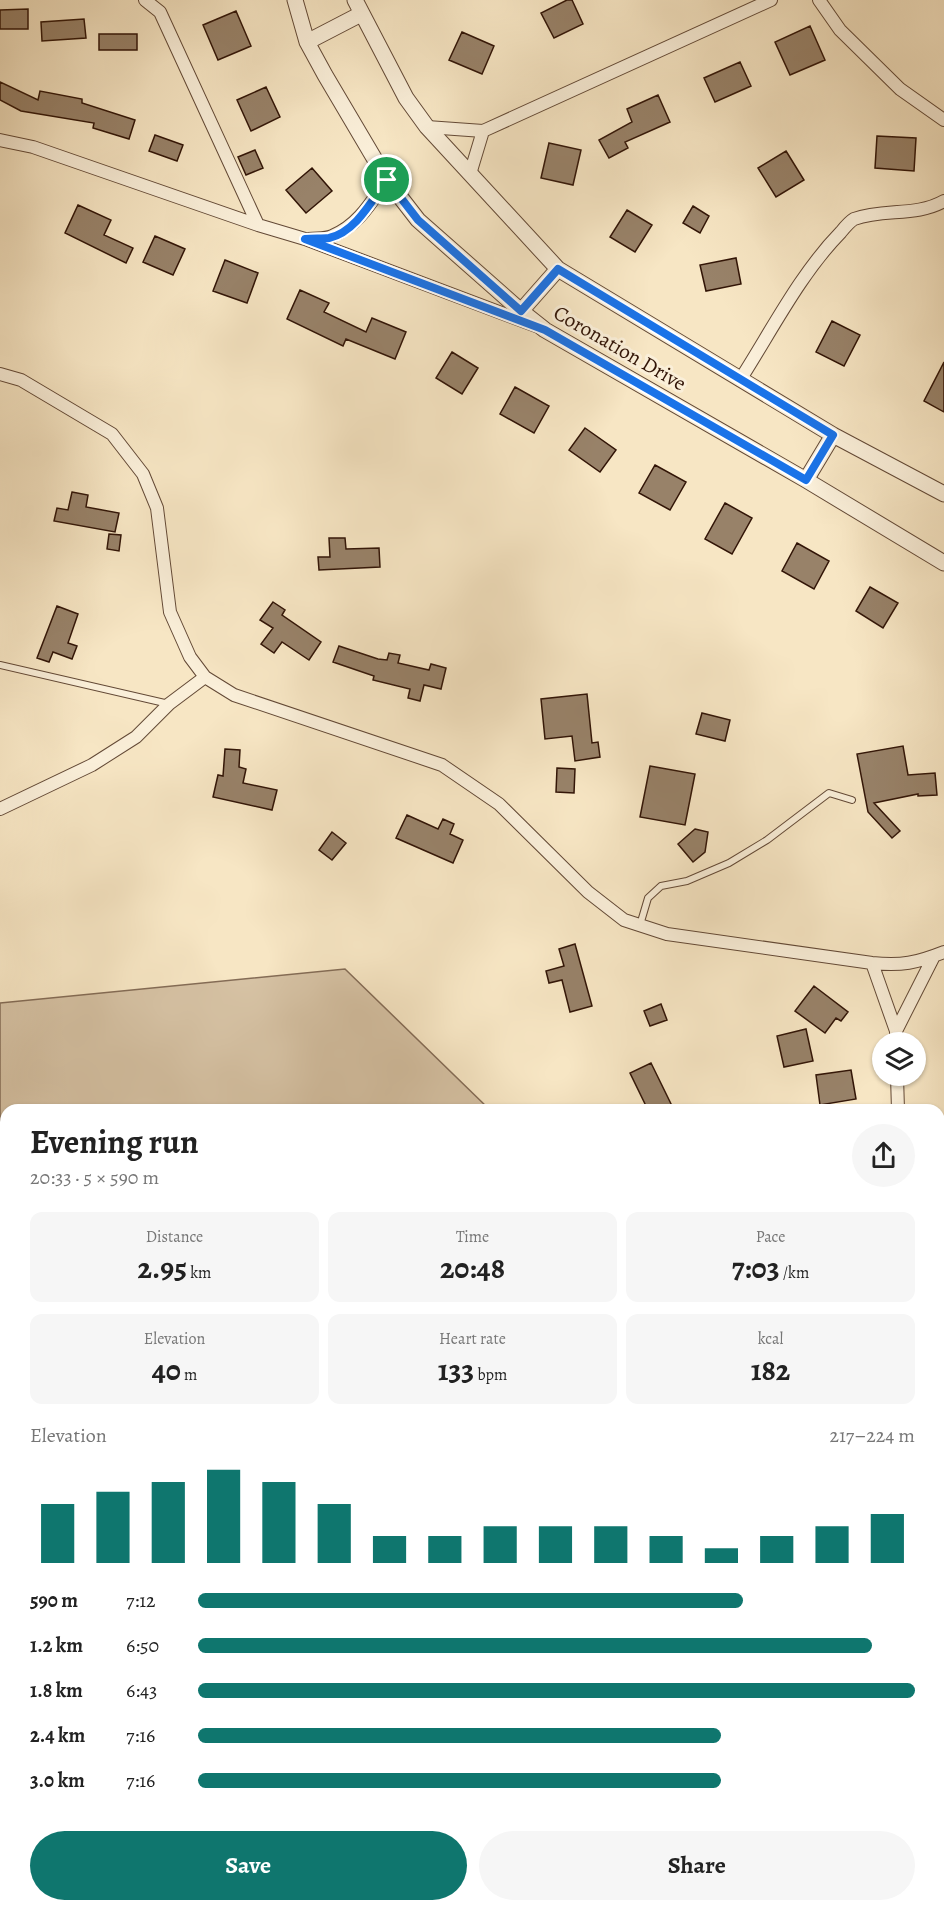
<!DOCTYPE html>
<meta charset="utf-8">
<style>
:root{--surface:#fff;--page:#f6f6f6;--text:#222;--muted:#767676;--accent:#0f766e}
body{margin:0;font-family:Alegreya,serif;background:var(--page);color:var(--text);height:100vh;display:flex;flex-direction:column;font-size:22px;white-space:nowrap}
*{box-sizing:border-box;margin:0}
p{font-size:20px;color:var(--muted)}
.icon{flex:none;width:33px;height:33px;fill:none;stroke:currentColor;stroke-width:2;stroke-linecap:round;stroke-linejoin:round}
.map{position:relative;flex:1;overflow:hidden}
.drawer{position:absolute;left:0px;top:1104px;width:945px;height:808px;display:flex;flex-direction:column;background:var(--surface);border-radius:18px 18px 0 0;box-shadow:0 2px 4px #0004}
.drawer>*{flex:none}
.fabs{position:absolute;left:872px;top:1032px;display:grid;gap:12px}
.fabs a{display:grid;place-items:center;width:54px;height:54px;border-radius:50%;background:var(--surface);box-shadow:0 2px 4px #0004;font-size:30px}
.pin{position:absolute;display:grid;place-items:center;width:51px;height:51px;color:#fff;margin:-26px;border:3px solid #fff;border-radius:50%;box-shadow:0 2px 6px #0007}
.round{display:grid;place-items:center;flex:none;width:63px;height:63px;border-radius:32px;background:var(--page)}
.headline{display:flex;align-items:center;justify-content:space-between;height:102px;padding:0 30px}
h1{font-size:33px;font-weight:700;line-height:45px}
.figures{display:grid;grid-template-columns:repeat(3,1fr);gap:9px;height:102px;padding:6px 30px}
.figures div{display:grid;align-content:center;border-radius:12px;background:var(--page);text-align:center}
.figures b{font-size:30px;font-weight:700}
.figures small{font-size:16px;font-weight:400}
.figures p{font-size:16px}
.chart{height:168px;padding:12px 30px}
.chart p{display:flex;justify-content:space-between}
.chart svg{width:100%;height:108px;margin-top:6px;stroke:var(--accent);stroke-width:6}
.button{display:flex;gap:12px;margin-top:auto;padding:12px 30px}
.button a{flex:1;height:69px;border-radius:36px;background:var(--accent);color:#fff;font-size:24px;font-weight:700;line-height:69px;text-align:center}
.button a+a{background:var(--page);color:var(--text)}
ul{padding:0 30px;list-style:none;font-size:20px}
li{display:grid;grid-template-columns:96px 72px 1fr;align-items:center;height:45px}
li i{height:15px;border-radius:8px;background:var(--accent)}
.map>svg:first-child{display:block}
.green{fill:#d6c2a4;stroke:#846c56;stroke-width:1.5}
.building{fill:#988269;stroke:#321507;stroke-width:1.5}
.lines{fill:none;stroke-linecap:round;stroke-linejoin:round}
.service-casing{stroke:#634936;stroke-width:8}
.minor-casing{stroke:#634936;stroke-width:14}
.tertiary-casing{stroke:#634936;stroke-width:17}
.service{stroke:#faefd9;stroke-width:6}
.minor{stroke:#faefd9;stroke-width:12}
.tertiary{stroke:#faefd9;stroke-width:15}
.route-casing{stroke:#fff;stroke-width:12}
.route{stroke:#1a73e8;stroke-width:8}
.labels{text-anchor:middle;stroke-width:6;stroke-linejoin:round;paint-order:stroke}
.street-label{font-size:21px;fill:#321507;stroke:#faefd9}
</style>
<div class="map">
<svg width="944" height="1912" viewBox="0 0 944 1912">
<rect width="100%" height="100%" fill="#f7e6c4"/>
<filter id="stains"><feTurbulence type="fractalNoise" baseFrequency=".00333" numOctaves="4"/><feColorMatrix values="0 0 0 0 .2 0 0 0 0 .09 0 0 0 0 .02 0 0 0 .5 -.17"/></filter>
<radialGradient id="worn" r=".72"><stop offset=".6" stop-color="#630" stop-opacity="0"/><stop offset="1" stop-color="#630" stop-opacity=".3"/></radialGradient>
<!-- green -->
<path class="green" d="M345 969 490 1110H6V1485L0 1480V1003Z
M258 1906H658L659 1912H256Z"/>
<!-- building -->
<path class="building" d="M567 0H572L583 24 554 38 541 13Z
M28 9V29H0V10Z
M236 11 251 46 218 60 203 25Z
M84 19 86 38 42 41 41 22Z
M810 26 825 60 790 75 775 42Z
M462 32 494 46 482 74 449 60Z
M99 34H137V50H99Z
M740 62 751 86 715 102 704 78Z
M0 82 38 100 40 91 82 99V103L135 120 129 139 93 128 94 123 21 111 0 100Z
M266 87 280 117 251 131 237 100Z
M658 95 670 122 625 142 628 148 609 158 599 140 632 122 627 109Z
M155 135 183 145 177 161 149 151Z
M877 136 916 138 914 171 875 168Z
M549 143 581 150 573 185 541 178Z
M255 150 263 168 246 175 238 157Z
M786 151 804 180 776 197 758 168Z
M312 168 332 191 306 213 286 190Z
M78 205 111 220 104 235 133 248 126 263 65 233Z
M693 206 709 216 700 233 683 223Z
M627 210 652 225 635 252 610 237Z
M155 236 185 249 173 275 143 262Z
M736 258 741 284 706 291 700 265Z
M225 260 258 273 247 303 213 291Z
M300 290 329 303 324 312 366 332 372 318 406 332 395 359 346 339 343 346 287 319Z
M832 321 860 335 844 366 816 352Z
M452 352 478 368 462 394 436 378Z
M944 362V412L924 401Z
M515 387 549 406 534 433 500 414Z
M585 428 616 450 600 472 569 450Z
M655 465 686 482 670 510 639 493Z
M72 492 88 495 86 507 119 513 115 532 54 521 57 508 68 510Z
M725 503 752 518 732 554 705 539Z
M109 534 121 535 119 551 107 549Z
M329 538H345L346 549 379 548 380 567 319 570 318 557H330Z
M797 543 829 561 814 589 782 571Z
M870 587 898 603 883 628 856 611Z
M273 602 285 610 282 615 321 642 309 660 282 642 274 653 261 644 273 628 260 620Z
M57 606 78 614 68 643 77 646 72 659 53 652 49 662 37 658Z
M339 646 378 659 387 660 389 653 400 655 398 663 429 670 431 664 446 668 441 689 424 685 420 701 408 698 410 689 373 680 374 676 333 662Z
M587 694 592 743 598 742 600 757 575 761 572 736 545 739 541 699Z
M702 713 730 720 725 741 696 734Z
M903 746 908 775 935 773 937 795 918 796V794L874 803 900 831 892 838 868 812 857 754Z
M225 749 240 750 239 767 246 769 243 783 277 790 272 810 213 797 218 775 223 776Z
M650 766 695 774 685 825 640 817Z
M557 768 575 769 574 793 556 792Z
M407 815 438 829 443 819 454 824 450 834 463 840 453 863 396 838Z
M695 829 708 832 705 852 693 862 678 844Z
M332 832 346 843 332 860 319 850Z
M575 944 592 1006 570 1012 562 980 549 983 546 971 564 966 559 949Z
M814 986 848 1012 841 1021 836 1018 825 1033 795 1011Z
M661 1004 667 1020 650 1026 644 1011Z
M806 1029 813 1061 784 1067 777 1036Z
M651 1063 674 1110H648L630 1073Z
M851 1070 856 1099 820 1105 816 1075Z"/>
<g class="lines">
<!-- service casing -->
<g class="service-casing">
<path id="service" d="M0 665 169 704
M640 925 648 898 661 886 687 881 729 863 767 840 829 793 852 800
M939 1821 944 1816
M733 1912 737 1906"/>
</g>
<!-- minor casing -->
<g class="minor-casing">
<path id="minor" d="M145 0 160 12 258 225
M819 0 840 30 900 89 944 120
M427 127 483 131 771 0
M0 140 33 147 258 225 305 239 536 326
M470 174 483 131
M309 239C316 238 326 239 332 236 358 226 372 201 387 180
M0 374 21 380 112 434 143 474 157 508 170 612 190 657 205 677 234 695 442 765 499 804 588 892 624 920 667 934 872 963C902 966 916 963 944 952
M740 380C772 330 800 274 841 232 845 227 849 222 854 219 884 208 916 217 944 201
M0 809 92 765 136 737 169 704 205 677
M872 963 896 1031
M896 1042V1031L934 956
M897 1076 898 1110
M939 1627 944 1629
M0 1729 6 1732
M347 1912 348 1906"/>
</g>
<!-- tertiary casing -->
<g class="tertiary-casing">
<path id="tertiary" d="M295 0 307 42 325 75 387 180 418 220 521 311 545 330 806 480 944 563
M355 0 406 98 427 127 558 269 833 435 944 494
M307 42 361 14
M521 311 558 269
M806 480 833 435"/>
</g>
<!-- service -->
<use href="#service" class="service"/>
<!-- minor -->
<use href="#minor" class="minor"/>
<!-- tertiary -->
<use href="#tertiary" class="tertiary"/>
</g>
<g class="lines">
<!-- route casing -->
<g class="route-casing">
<path id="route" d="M387 180 418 220 521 311 558 269 833 435 806 480 545 330 305 239C313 238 322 239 329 238 356 232 372 200 387 180Z"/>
</g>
<!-- route -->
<use href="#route" class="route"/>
</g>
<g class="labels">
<!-- street labels -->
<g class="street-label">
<text transform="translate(620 348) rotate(30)" y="7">Coronation Drive</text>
</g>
</g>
<rect width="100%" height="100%" filter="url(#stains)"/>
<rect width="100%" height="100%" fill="url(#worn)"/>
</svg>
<div class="fabs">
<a><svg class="icon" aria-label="layers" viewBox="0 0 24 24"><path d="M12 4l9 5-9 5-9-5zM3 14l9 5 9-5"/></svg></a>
</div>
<div class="pin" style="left:387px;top:180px;background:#1e9e55"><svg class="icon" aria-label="arrive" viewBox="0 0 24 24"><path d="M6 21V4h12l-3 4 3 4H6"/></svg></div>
<section class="drawer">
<div class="headline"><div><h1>Evening run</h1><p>20:33 · 5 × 590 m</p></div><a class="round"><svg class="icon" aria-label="share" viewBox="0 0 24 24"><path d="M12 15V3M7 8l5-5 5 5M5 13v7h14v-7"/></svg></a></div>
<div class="figures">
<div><p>Distance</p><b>2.95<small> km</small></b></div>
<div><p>Time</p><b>20:48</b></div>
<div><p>Pace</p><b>7:03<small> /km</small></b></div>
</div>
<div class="figures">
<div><p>Elevation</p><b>40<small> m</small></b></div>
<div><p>Heart rate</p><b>133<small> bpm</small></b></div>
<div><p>kcal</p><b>182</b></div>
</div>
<div class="chart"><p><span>Elevation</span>217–224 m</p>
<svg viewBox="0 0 160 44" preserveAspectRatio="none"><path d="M5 44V20M15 44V15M25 44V11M35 44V6M45 44V11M55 44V20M65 44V33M75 44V33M85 44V29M95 44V29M105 44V29M115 44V33M125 44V38M135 44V33M145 44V29M155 44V24"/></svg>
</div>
<ul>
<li><b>590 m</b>7:12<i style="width:76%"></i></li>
<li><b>1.2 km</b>6:50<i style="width:94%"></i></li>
<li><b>1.8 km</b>6:43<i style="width:100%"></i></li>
<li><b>2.4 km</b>7:16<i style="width:73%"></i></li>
<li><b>3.0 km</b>7:16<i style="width:73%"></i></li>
</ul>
<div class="button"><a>Save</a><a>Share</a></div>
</section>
</div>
